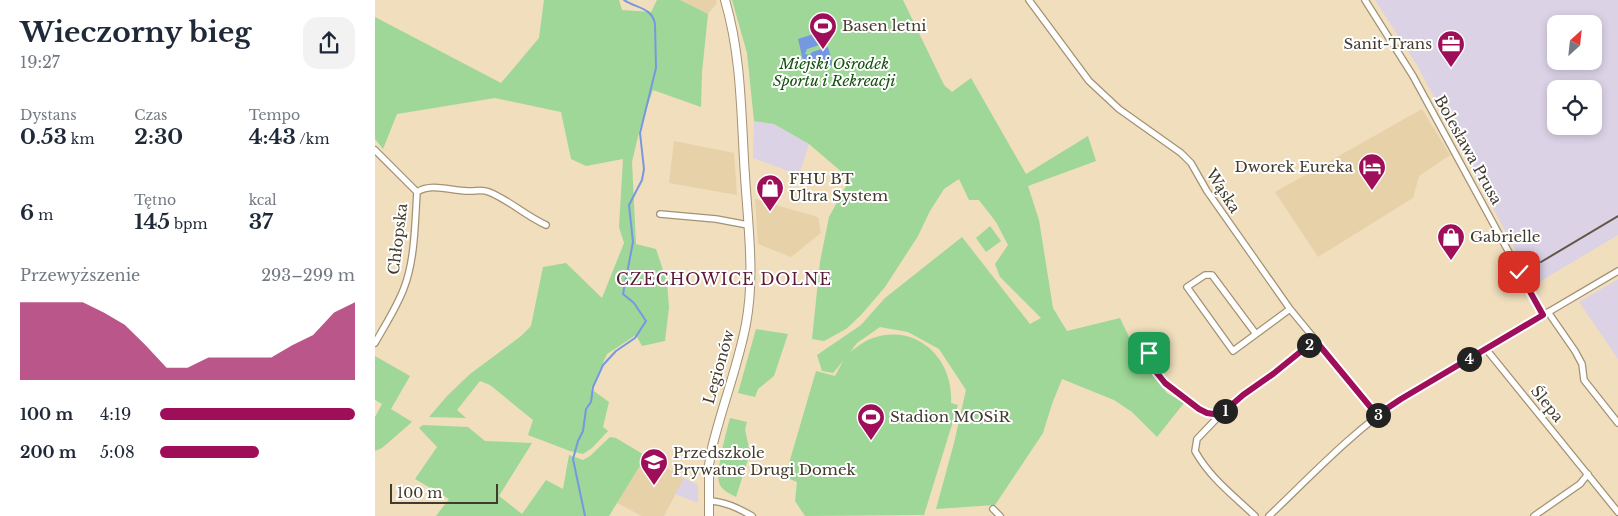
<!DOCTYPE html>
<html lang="pl">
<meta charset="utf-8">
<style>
:root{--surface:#fff;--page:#f2f2f3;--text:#1f2937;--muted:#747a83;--accent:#9f0f59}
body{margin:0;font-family:"Libre Baskerville",serif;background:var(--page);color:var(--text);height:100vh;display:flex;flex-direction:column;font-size:19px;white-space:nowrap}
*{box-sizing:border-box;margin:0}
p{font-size:16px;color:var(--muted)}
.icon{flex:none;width:28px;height:28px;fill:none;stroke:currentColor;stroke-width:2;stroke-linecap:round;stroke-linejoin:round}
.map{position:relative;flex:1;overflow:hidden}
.sheet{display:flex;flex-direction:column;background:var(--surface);width:375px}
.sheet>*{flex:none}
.needle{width:32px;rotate:27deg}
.fabs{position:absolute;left:1172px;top:15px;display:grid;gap:10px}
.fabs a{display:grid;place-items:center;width:55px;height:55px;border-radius:10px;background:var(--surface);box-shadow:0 2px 8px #0003;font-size:25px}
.scale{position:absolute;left:15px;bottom:12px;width:108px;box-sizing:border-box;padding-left:5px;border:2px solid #423b2d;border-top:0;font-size:14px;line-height:18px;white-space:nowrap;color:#423b2d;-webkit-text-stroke:4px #fff;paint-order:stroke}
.pin{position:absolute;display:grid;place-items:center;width:42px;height:42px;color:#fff;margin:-21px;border-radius:10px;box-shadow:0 2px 8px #0006}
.km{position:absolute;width:25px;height:25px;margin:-12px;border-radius:50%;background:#222;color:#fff;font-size:14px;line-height:25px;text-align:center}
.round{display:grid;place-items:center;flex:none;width:52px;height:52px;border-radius:15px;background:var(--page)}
.overview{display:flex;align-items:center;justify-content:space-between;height:85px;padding:0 20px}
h1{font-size:28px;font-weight:700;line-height:38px}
.figures{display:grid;grid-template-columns:repeat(3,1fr);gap:8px;height:85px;padding:5px 20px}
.figures div{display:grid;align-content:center}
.figures b{font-size:21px;font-weight:700}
.figures small{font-size:14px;font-weight:400}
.figures p{font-size:14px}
.chart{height:140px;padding:10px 20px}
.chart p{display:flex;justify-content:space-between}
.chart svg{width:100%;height:90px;margin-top:5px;fill:var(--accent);opacity:.7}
ul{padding:0 20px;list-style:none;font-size:16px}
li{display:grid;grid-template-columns:80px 60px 1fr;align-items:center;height:38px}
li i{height:12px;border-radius:6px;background:var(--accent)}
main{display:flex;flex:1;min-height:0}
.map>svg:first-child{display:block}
.built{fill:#e6d1a9}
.industrial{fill:#dbd2e6;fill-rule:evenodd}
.green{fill:#9ed797}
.water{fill:#7598e1}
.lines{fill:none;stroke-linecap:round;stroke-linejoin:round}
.stream{stroke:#7598e1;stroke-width:2}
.street-casing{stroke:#a39274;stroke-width:8}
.secondary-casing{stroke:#a39274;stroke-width:10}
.street{stroke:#fff;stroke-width:5.5}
.secondary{stroke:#fff;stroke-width:8}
.rail{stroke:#615847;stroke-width:2}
.route-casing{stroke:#fff;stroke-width:10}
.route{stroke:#9f0f59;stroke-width:6}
.labels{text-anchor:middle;stroke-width:4;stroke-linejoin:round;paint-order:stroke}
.poi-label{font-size:15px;fill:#423b2d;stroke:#fff;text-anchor:start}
.park-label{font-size:15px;font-style:italic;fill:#14520e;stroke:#fff}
.street-label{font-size:15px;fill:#423b2d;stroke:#fff}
.neighbourhood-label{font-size:16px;letter-spacing:1px;fill:#5b1935;stroke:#fff}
</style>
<main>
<section class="sheet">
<div class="overview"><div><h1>Wieczorny bieg</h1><p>19:27</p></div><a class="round"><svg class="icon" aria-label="share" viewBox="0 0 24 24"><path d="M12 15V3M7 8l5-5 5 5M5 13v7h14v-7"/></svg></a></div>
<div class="figures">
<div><p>Dystans</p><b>0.53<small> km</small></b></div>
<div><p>Czas</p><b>2:30</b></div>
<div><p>Tempo</p><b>4:43<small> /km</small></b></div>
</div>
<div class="figures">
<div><b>6<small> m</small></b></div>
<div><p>Tętno</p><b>145<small> bpm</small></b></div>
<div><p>kcal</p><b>37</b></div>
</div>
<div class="chart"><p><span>Przewyższenie</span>293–299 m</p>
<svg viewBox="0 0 160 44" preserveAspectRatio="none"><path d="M0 44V6L10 6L20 6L30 6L40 11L50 17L60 27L70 38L80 38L90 33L100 33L110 33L120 33L130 27L140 22L150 11L160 6V44z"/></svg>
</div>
<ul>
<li><b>100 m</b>4:19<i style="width:100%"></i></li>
<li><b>200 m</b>5:08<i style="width:51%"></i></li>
</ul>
</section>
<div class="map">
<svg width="1243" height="516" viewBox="0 0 1243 516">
<rect width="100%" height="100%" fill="#f0debd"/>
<!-- built -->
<path class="built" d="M305 0H341L342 3 333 14Z
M1047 109 1075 155 1044 176 1038 198 943 257 900 192Z
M299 141 359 153 362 195 294 183Z
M380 199 443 217 446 233 416 257 383 244Z
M271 456 309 478 289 516H267L242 503Z"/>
<!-- industrial -->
<path class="industrial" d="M1000 0H1243V235L1159 285 1042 65ZM1181 24H1219V61H1181ZM1181 89H1219V126H1181Z
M379 121 399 124 434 144 424 175 378 158Z
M1243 279V359L1204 302Z
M309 478 323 485V503L300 494Z"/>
<!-- green -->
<path class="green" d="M169 0H244L247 10 276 12 282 0H305L333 14 327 72 326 107 278 90 265 128 257 162 261 244 281 249 292 282 294 307 290 341 267 346 261 335 232 354 216 389 234 402 228 427 233 431 217 448 208 454 195 451 153 435 158 420 115 385 105 381 82 410 91 418 54 417 72 396 95 374 146 336 156 326 168 267 191 263 227 298 249 243 244 227 248 159 211 166 196 159 186 112 120 98 22 114 8 149 0 139V17L126 83 164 38Z
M357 0H528L569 85 577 92 596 78 651 174 713 136 721 161 653 186 664 220 678 308 692 331 745 318 765 360 792 393 809 403 782 437 757 412 739 400 687 379 677 404 668 433 620 505 561 509 579 443 591 390 564 349 533 332 505 327 482 343 475 352C482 347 489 341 498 338 542 323 579 359 576 403L583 405 549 515 430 516 420 501 422 482 410 477 441 371 460 376 468 361 458 373 447 371 442 355 486 325 510 298 587 237 655 324 666 318 625 277 620 264 633 245 621 222 604 200H594L584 179 569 189 555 211 543 236 510 287 486 315 471 329 449 341 437 339 445 262 454 217 475 179 434 144 399 124 379 121 372 53Z
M615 226 626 241 611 252 601 238Z
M381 329 413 334 399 376 383 389 380 397 363 393Z
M0 356 35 376 16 409 37 422 7 448 0 451V417L7 404 0 400Z
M355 418 372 422 370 429 375 453 361 497C356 494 348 491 345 485 339 475 352 430 355 418Z
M48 425 93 427 110 441 157 443 124 496 147 514 171 480 188 489 194 455 208 460 215 456 235 437 241 438 271 456 234 516H61L74 499 40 479 62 447 44 428Z"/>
<!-- water -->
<path class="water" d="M448 31 451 43 432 49 430 54 435 55 437 52 453 47 458 65C426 74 430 66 423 39Z"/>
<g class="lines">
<!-- stream -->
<path class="stream" d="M210 516 198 459 203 441 208 431 211 409 216 402 218 387 228 365 241 351 260 338 271 321 259 303 248 294 258 242 254 205 267 180 269 169 265 133 281 68 280 24C277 7 260 8 249 0"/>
<!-- street casing -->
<g class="street-casing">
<path id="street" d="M654 0 714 81 744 109 806 153 816 163 832 191 915 309 1002 415
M990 0 1038 76 1168 315
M0 150 42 192C40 222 40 260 29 288 22 307 10 325 0 343
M42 192C58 182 78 192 95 191 102 191 107 189 114 192 134 200 151 216 171 225
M285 214 341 219 373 225
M1173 312 1200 351 1207 364 1209 380 1243 423
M881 334 837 275H830L812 287 858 351 915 309
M1111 349 1243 512
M774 353 777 368 790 383 824 409 832 413 845 415
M333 501C349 501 363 508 377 516
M618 509 625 516
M880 516C858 495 835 478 820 451L822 439 845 415 868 395 898 374 940 340
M894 516C937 475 977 432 1026 399L1243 271
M1159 516 1205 484 1213 474"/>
</g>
<!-- secondary casing -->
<g class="secondary-casing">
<path id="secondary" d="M334 516V465L337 448C347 406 363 366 371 324 380 276 373 225 370 176 366 118 367 57 350 0"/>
</g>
<!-- street -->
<use href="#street" class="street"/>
<!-- secondary -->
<use href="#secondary" class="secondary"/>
<!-- rail -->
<path class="rail" d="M1166 262 1243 216"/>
</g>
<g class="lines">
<!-- route casing -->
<g class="route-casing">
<path id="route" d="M774 353 778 368 790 383 824 409 832 413 845 415 868 395 898 374 940 340 1002 415 1026 399 1168 315 1144 272"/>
</g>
<!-- route -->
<use href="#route" class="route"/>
</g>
<!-- icons -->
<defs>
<g id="stadium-pin" transform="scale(1.4375)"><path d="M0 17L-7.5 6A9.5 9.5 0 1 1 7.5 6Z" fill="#9f0f59" stroke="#fff"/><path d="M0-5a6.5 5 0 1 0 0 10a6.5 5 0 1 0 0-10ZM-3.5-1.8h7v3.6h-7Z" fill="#fff"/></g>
<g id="office-pin" transform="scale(1.4375)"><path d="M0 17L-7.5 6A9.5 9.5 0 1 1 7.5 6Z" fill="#9f0f59" stroke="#fff"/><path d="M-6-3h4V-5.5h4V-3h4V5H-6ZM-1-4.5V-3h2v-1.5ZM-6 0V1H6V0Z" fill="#fff"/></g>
<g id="hotel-pin" transform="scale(1.4375)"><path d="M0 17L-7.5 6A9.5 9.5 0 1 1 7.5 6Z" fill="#9f0f59" stroke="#fff"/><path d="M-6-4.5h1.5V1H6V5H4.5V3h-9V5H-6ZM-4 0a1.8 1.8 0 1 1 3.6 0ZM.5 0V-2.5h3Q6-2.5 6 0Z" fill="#fff"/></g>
<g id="shop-pin" transform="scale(1.4375)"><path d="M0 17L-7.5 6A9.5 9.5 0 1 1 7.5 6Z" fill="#9f0f59" stroke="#fff"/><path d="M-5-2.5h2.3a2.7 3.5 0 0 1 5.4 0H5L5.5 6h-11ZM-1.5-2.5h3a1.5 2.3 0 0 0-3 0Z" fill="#fff"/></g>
<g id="school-pin" transform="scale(1.4375)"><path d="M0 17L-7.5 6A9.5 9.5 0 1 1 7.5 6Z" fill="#9f0f59" stroke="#fff"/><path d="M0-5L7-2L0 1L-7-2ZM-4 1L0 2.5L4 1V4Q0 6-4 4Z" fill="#fff"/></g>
</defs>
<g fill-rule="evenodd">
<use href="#stadium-pin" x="448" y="26"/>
<use href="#office-pin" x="1076" y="44"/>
<use href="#hotel-pin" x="997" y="167"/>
<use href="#shop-pin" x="395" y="188"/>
<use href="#shop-pin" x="1076" y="237"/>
<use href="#stadium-pin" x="496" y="417"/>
<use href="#school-pin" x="279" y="462"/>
</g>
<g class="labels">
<!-- poi labels -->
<g class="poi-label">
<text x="467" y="31">Basen letni</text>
<text x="1057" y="49" text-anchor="end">Sanit-Trans</text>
<text x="978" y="172" text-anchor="end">Dworek Eureka</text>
<text x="414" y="184">FHU BT<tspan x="414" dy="17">Ultra System</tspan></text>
<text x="1095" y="242">Gabrielle</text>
<text x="515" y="422">Stadion MOSiR</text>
<text x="298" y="458">Przedszkole<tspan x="298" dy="17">Prywatne Drugi Domek</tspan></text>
</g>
<!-- park labels -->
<g class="park-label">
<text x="459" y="69">Miejski Ośrodek<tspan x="459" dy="17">Sportu i Rekreacji</tspan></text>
</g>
<!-- street labels -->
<g class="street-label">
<text transform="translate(1093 150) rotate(61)" y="5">Bolesława Prusa</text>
<text transform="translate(848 191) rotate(57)" y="5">Wąska</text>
<text transform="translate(23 239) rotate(-83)" y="5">Chłopska</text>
<text transform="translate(344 367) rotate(-74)" y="5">Legionów</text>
<text transform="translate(1172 404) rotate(51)" y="5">Ślepa</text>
</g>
<!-- neighbourhood labels -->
<g class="neighbourhood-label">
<text x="349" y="285">CZECHOWICE DOLNE</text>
</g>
</g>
</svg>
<div class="fabs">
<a><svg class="needle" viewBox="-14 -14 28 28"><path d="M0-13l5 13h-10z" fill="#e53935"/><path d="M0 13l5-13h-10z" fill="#747a83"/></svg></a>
<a><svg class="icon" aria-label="locate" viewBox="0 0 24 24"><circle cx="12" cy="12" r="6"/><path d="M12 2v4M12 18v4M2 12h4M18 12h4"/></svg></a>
</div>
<div class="scale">100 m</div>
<div class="pin" style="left:774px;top:353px;background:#1e9e55"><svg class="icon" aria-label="arrive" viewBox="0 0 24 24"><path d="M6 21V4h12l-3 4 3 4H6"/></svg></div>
<div class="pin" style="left:1144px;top:272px;background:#d93025"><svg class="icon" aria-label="check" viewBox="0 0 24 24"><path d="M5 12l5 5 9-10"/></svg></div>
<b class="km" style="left:850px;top:411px">1</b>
<b class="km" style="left:934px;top:345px">2</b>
<b class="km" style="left:1003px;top:415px">3</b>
<b class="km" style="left:1094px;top:359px">4</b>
</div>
</main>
